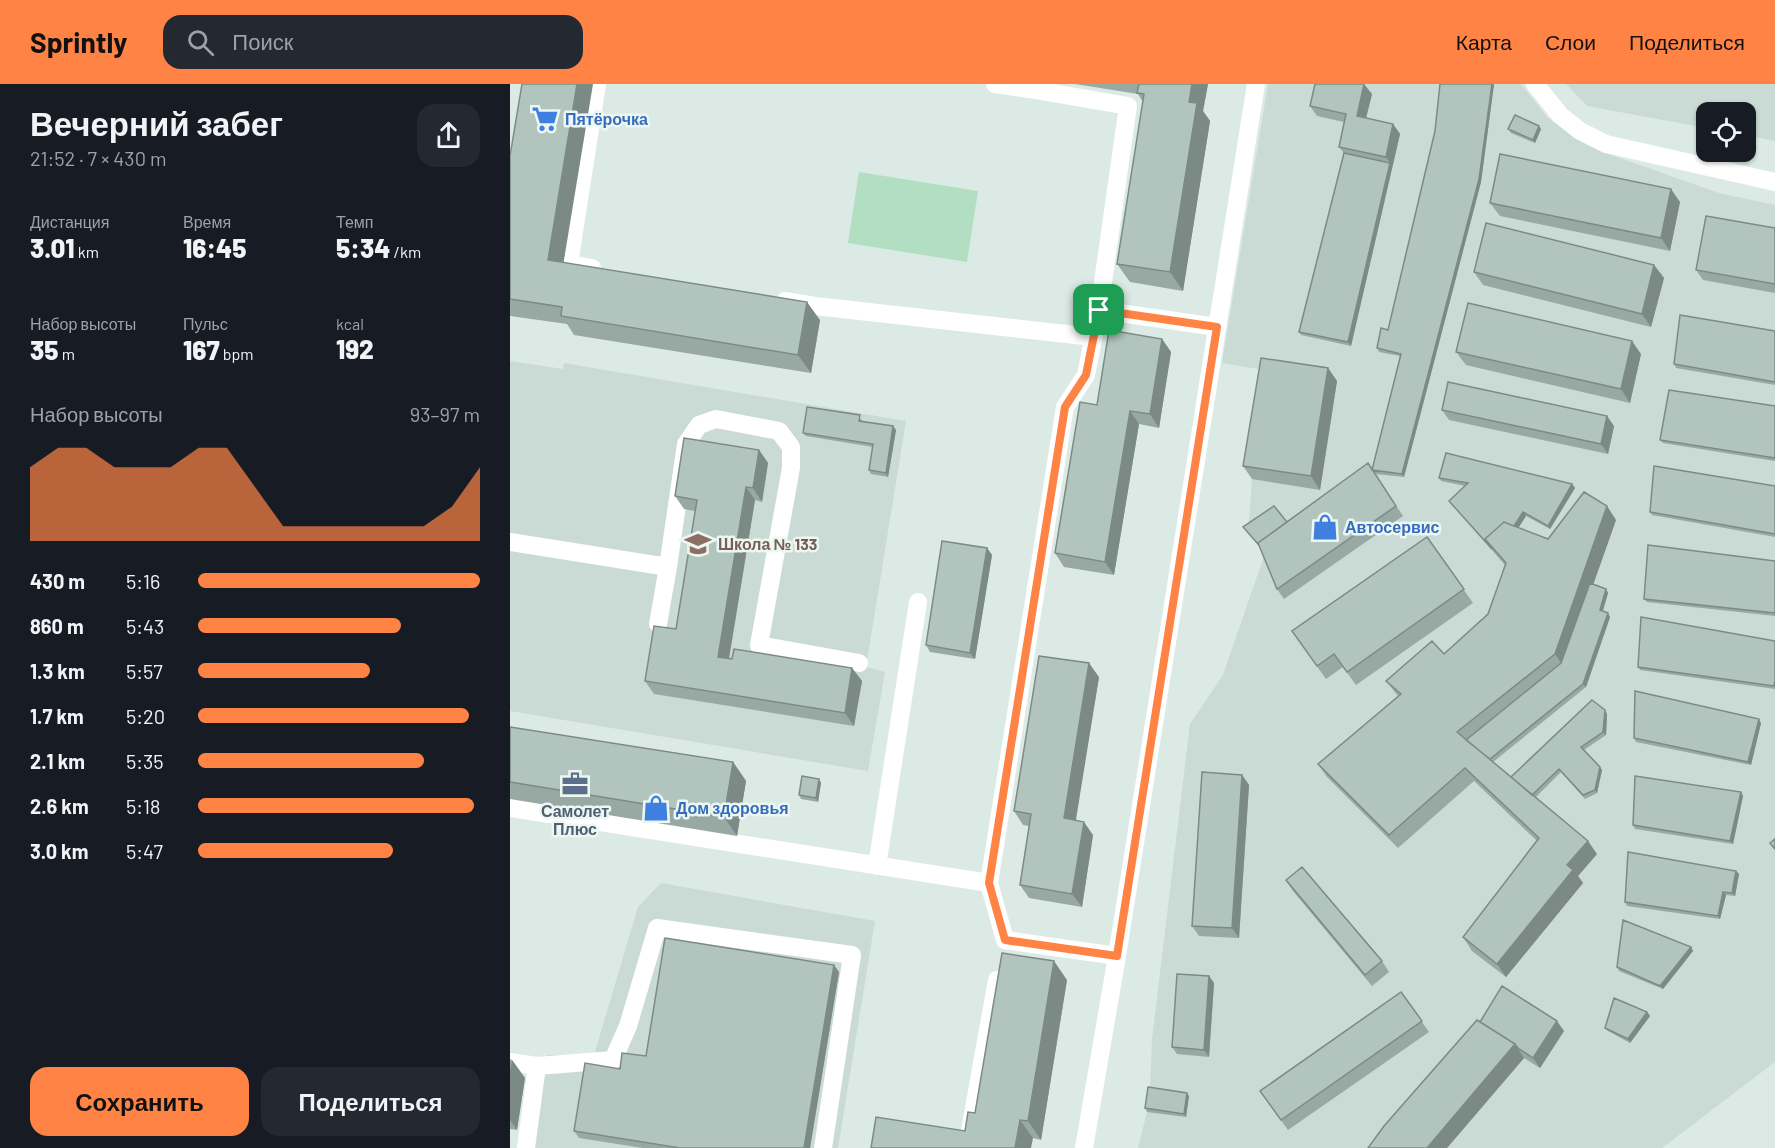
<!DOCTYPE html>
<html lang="ru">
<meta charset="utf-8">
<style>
:root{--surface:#171b24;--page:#242831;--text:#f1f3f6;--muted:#9ea1a6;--accent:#ff8345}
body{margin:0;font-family:Barlow,sans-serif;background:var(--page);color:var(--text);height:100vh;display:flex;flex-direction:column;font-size:22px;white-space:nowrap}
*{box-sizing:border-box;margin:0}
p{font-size:20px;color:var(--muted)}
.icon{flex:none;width:33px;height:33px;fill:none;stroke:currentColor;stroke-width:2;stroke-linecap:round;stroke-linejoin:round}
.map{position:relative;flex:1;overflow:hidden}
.side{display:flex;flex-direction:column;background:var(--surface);width:510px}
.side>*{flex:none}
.controls{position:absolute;left:1186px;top:18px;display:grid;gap:12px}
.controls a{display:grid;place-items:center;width:60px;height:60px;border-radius:12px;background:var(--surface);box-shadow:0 2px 4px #0004;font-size:30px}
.pin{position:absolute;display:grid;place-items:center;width:51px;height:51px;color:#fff;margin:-26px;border-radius:12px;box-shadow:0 3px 9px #0006}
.round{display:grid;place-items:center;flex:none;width:63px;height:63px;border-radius:18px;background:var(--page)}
.summary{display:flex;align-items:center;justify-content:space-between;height:102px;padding:0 30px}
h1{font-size:33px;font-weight:800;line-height:45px}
.stats{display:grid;grid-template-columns:repeat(3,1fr);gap:9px;height:102px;padding:6px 30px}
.stats div{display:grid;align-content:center}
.stats b{font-size:26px;font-weight:800}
.stats small{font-size:16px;font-weight:400}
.stats p{font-size:16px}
.chart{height:168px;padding:12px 30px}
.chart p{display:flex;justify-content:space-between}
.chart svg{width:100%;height:108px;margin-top:6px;fill:var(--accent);opacity:.7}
.action{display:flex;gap:12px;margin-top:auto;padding:12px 30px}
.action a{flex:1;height:69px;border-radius:18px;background:var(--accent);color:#111;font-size:24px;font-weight:800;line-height:69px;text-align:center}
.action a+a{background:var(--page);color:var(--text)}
ul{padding:0 30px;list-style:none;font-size:20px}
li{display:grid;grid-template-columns:96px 72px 1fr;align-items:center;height:45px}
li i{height:15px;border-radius:8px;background:var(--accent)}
header{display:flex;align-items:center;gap:36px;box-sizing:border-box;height:84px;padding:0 30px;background:var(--accent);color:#111}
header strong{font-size:28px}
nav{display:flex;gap:33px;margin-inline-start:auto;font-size:21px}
.search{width:420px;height:54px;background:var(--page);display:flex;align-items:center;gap:15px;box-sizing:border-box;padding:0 21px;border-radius:18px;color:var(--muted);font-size:22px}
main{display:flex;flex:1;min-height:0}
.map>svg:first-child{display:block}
.built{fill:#cadad4}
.green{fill:#b2dec2}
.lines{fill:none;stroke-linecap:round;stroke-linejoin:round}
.minor{stroke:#fff;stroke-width:18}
.wall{fill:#98a9a3}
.shaded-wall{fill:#7c8a85}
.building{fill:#b1c5be;stroke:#7c8a85;stroke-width:1.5}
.route-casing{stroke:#fff;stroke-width:12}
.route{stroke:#ff8345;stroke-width:8}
.labels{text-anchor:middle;stroke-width:5;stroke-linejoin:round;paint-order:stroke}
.shop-label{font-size:16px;font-weight:bold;fill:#366cbe;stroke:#ecf7f2;text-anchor:start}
.education-label{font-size:16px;font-weight:bold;fill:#785e54;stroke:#ecf7f2;text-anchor:start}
.service-label{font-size:16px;font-weight:bold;fill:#4e5e75;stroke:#ecf7f2}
</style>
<header>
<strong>Sprintly</strong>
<div class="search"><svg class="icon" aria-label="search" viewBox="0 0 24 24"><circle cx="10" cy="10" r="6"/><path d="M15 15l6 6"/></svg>Поиск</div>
<nav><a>Карта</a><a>Слои</a><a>Поделиться</a></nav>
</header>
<main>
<section class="side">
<div class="summary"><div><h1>Вечерний забег</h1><p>21:52 · 7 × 430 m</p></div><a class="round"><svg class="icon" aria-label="share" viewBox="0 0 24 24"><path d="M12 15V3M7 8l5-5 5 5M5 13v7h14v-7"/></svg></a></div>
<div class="stats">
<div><p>Дистанция</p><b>3.01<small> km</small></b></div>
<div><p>Время</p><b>16:45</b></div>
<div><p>Темп</p><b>5:34<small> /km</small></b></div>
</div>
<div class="stats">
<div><p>Набор высоты</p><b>35<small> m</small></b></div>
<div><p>Пульс</p><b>167<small> bpm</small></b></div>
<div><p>kcal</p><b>192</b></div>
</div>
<div class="chart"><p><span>Набор высоты</span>93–97 m</p>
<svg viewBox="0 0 160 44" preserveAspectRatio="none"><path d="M0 44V14L10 6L20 6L30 14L40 14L50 14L60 6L70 6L80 22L90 38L100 38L110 38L120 38L130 38L140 38L150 30L160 14V44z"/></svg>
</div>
<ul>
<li><b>430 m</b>5:16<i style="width:100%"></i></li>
<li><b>860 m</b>5:43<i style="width:72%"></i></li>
<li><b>1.3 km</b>5:57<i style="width:61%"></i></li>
<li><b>1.7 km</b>5:20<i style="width:96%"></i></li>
<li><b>2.1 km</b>5:35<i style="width:80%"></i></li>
<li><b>2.6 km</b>5:18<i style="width:98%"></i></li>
<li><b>3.0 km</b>5:47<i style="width:69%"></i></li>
</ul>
<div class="action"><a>Сохранить</a><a>Поделиться</a></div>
</section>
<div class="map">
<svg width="1265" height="1064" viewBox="0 0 1265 1064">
<rect width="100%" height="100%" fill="#dceae5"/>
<!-- built -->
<path class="built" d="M758 0H1011L1037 33 1062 51 1090 67 1209 109 1265 121V978L1152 1064H628L637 1028 640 1007 642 955 680 640 713 591 755 469 738 450 742 395 760 287 712 279Z
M1056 0H1265V57L1236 51V28H1197V44L1077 22Z
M0 277 53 285 54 279 396 337 356 583 375 588 358 687 0 627Z
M151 799 365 837 328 1064H23L37 971H84L128 823Z"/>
<!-- green -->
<path class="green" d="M349 88 468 107 457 178 338 159Z"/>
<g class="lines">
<!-- minor -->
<path class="minor" d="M485 0 519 5
M519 0V5L618 22 589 226
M1025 0 1050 31 1070 47 1096 60 1265 98
M82 184 59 180 87 0
M275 217 305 222 583 253
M0 458 158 483 176 360 189 341 206 335 269 347 281 363V384L249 561 349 579
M148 540 158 483
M0 724 479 799
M367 782 408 518
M607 872 495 856 479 799 555 323 576 291 589 226 707 243
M0 978 27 982 16 1064
M27 982 103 976 118 942 147 844 342 871 313 1064
M459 1052 487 896
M574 1064 607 872 746 0"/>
</g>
<!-- wall -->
<path class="wall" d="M565 0H698L693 27 700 37 673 207 620 198 607 180 633 18 628 10Z
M930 0H984L971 98 894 393 865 390 862 386 890 272 869 268 867 264 878 246 925 47Z
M862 10 856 34 883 40 890 50 841 262 791 251 789 248 834 69 829 63 834 38 807 32 800 22Z
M998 45H1031L1025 59 1001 49Z
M0 72 54 178 310 236 301 289 64 251 57 240 0 232Z
M1170 118 1160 167 990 132 980 119Z
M1265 144V209L1193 196 1186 186Z
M1144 181 1154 194 1141 243 973 201 964 188Z
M1265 247V301L1166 284 1164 280Z
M652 255 661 268 649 344 629 340 604 491 554 483 545 469 587 321Z
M946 268 1131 270 1120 319 956 281Z
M818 284 827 297 810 406 742 395 733 382Z
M1265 322V377L1153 359 1150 356Z
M932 326 1104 342 1098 370 939 336Z
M352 335V337L386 346 378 393 361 390 359 386 363 363 296 352 293 349Z
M249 366 258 379 252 418 245 416 219 575 342 584 352 597 344 642 144 610 135 597 166 545 185 427 174 425 165 412Z
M858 379 893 432 774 515 767 505 750 463 733 443 777 438Z
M929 394 1062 400 1065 404 1040 445 1016 432 1008 444 1038 455 1106 436 1083 501 1096 505 1098 509 1093 527 1100 533 1076 603 983 678 1001 693 1097 630 1096 651 1074 666 1092 686 1087 709 1075 715 1051 688 1026 713 1087 770 1068 792 1073 799 996 893 962 867 953 853 1027 757 964 697 888 764 817 693 808 680 888 612 876 597 934 570 978 530 995 481 939 417 955 402 931 397Z
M1265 402V453L1142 431 1140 428Z
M917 453 963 519 846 601 833 583 816 595 782 547Z
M477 464 482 471 465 575 420 568 416 561Z
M1265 477V532L1137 518 1134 515Z
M1265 557V605L1130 586 1128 583Z
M589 593 565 736 583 751 572 823 519 814 510 801 519 742 513 741 504 727Z
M1251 639 1241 681 1126 658 1124 654Z
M0 643 223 678 236 697 227 752 0 715Z
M732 691 739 701 729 854 689 852 682 842Z
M309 695 311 699 308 718 291 715 289 711Z
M1231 708 1233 712 1223 760 1125 745 1123 741Z
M1226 787 1229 790 1225 812 1216 811 1210 835 1117 822 1115 818Z
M776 796 872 877 879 888 862 902 783 807Z
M1181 863 1183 867 1153 905 1109 887 1107 883Z
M329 888 300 1064H133L69 1054 64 1047 110 985 136 972Z
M699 892 704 899 699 973 667 970 662 963Z
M557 896 531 1056 523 1054 465 1029Z
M891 908 919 948 778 1046 750 1007Z
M1137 928 1140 932 1120 959 1098 947 1095 944Z
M970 938 1054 947 1030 984 1014 974 937 1064H858Z
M0 975 2 976 15 994 7 1046 0 1045Z
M679 1012 676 1033 637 1028 635 1024Z"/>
<!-- shaded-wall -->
<path class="shaded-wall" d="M67 0H83L51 194 38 176Z
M682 0H698L693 27 700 37 673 207 660 188 679 18Z
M854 0 862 10 854 42 847 32Z
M982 0H984L971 98 894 393 892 390Z
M883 40 890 50 841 262 838 258 880 79 876 73Z
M1029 42 1031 45 1025 59 1023 56Z
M1161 105 1170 118 1160 167 1151 154Z
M1144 181 1154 194 1141 243 1132 230Z
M297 218 310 236 301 289 288 271Z
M652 255 661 268 649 344 640 330Z
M1122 257 1131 270 1120 319 1111 305Z
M818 284 827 297 810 406 801 392Z
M620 327 629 340 604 491 595 478Z
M1097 332 1104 342 1098 370 1091 360Z
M383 342 386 346 378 393 376 389Z
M249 366 258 379 252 418 243 404Z
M1062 400 1065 404 1040 445 1038 442Z
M236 403 245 416 217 586 208 573Z
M1097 422 1106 436 1054 583 1045 570Z
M1013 428 1016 432 1003 452 1001 448Z
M477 464 482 471 465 575 460 569Z
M1096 505 1098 509 1092 529 1090 526Z
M1098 529 1100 533 1076 603 1073 600Z
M579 579 589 593 564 748 554 734Z
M342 584 352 597 344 642 335 629Z
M1095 626 1097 630 1096 651 1093 648Z
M1249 635 1251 639 1241 681 1238 678Z
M223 678 236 697 227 752 214 733Z
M1090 683 1092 686 1087 709 1085 706Z
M732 691 739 701 729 854 722 844Z
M309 695 311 699 308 718 306 714Z
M1231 708 1233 712 1223 760 1220 757Z
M574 738 583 751 572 823 562 810Z
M1078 757 1087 770 1068 792 1073 799 996 893 987 880 1057 781Z
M1226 787 1229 790 1225 812 1222 809Z
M1213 808 1216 811 1210 835 1208 832Z
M1181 863 1183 867 1153 905 1150 902Z
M544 877 557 896 531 1056 518 1037Z
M324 881 329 888 300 1064H294Z
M699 892 704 899 699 973 694 966Z
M1137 928 1140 932 1120 959 1118 955Z
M1047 937 1054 947 1030 984 1023 974Z
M1005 960 1014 974 937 1064H917Z
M2 976 15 994 7 1046 0 1036V987Z
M677 1009 679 1012 676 1033 674 1030Z
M510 1036 523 1054 521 1064H505Z"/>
<!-- building -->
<path class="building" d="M12 0H67L38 176 297 218 288 271 51 232 52 223 0 215V72Z
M629 0H682L679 18 687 19 660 188 607 180 634 10 627 9Z
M805 0H854L847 32 883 40 876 73 829 63 836 30 800 22Z
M930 0H982L969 95 892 390 862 386 891 270 867 264 871 244 878 246 925 47Z
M1005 31 1029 42 1023 56 998 45Z
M834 69 880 79 838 258 789 248Z
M990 70 1161 105 1151 154 980 119Z
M1196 132 1265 144V200L1186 186Z
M976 139 1144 181 1132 230 964 188Z
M958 219 1122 257 1111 305 946 268Z
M1170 231 1265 247V298L1164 280Z
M599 246 652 255 640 330 620 327 595 478 545 469 570 318 587 321Z
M751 274 818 284 801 392 733 382Z
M938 298 1097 332 1091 360 932 326Z
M1159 306 1265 322V374L1150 356Z
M297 323 350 331 349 337 383 342 376 389 359 386 363 360 293 349Z
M174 354 249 366 243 404 236 403 208 573 222 575 224 565 342 584 335 629 135 597 144 542 166 545 187 416 165 412Z
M936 369 1062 400 1038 442 1013 428 1004 442 994 438 975 455 982 465 939 417 958 399 929 394Z
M858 379 886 422 767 505 748 459Z
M1144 382 1265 402V450L1140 428Z
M1074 408 1097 422 1045 570 947 648 1078 757 1057 781 1063 786 987 880 953 853 1029 754 955 684 879 751 808 680 891 610 876 597 922 557 934 570 978 530 996 479 975 455 994 438 1038 455Z
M764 422 777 438 748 459V460L733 443Z
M917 453 954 505 837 588 824 570 807 582 782 547Z
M432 457 477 464 460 569 416 561Z
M1138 461 1265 477V529L1134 515Z
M1080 499 1096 505 1090 526 1098 529 1073 600 980 675 956 656 1051 579Z
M1131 533 1265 557V596L1264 602 1128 583Z
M529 572 579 579 554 734 574 738 562 810 510 801 521 730 504 727Z
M1125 607 1249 635 1238 678 1124 654Z
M1082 616 1095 626 1093 648 1071 663 1090 683 1085 706 1073 711 1049 685 1022 711 1001 693Z
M0 643 223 678 214 733 0 698Z
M692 688 732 691 722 844 682 842Z
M292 692 309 695 306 714 289 711Z
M1125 692 1231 708 1220 757 1123 741Z
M1265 755V765L1260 759Z
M1118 768 1226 787 1222 809 1213 808 1208 832 1115 818Z
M792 783 872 877 855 891 776 796Z
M1113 836 1181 863 1150 902 1107 883Z
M155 854 324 881 294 1064H170L64 1047 75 979 110 985 112 969 136 972Z
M492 869 544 877 518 1037 510 1036 505 1064H361L366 1033 455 1047 458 1028 465 1029Z
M667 890 699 892 694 966 662 963Z
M992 902 1047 937 1023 974 1008 964 1005 960 970 938Z
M891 908 912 937 771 1036 750 1007Z
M1104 914 1137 928 1118 955 1095 944Z
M967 936 1005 960 917 1064H858L874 1042Z
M638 1003 677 1009 674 1030 635 1024Z"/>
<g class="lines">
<!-- route casing -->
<g class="route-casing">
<path id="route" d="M589 226 707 243 607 872 495 856 479 799 555 323 576 291Z"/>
</g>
<!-- route -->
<use href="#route" class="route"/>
</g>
<!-- icons -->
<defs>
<g id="supermarket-bare" transform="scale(2.07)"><path d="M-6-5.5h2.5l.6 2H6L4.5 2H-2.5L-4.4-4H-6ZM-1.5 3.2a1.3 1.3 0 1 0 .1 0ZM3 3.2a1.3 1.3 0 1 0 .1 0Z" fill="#3f7fe0" stroke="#ecf7f2" stroke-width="2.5" paint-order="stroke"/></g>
<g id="shop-bare" transform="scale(2.07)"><path d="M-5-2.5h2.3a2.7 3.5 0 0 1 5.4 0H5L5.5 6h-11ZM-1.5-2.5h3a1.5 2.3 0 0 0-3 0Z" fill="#3f7fe0" stroke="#ecf7f2" stroke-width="2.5" paint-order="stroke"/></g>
<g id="school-bare" transform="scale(2.07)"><path d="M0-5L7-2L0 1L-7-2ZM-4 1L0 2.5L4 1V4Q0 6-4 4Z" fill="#8d6e63" stroke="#ecf7f2" stroke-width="2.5" paint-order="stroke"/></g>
<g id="office-bare" transform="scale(2.07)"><path d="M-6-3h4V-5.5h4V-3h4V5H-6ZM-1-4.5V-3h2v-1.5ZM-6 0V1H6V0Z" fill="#5c6f8a" stroke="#ecf7f2" stroke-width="2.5" paint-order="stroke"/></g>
</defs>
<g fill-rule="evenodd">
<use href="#supermarket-bare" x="35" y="35"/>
<use href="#shop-bare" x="815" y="443"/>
<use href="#school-bare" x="188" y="460"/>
<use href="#office-bare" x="65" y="700"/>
<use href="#shop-bare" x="146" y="724"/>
</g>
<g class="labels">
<!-- shop labels -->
<g class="shop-label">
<text x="55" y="41">Пятёрочка</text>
<text x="835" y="449">Автосервис</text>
<text x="166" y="730">Дом здоровья</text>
</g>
<!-- education labels -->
<g class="education-label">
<text x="208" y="466">Школа № 133</text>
</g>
<!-- service labels -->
<g class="service-label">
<text x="65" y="733">Самолет<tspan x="65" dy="18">Плюс</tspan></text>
</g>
</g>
</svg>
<div class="controls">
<a><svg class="icon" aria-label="locate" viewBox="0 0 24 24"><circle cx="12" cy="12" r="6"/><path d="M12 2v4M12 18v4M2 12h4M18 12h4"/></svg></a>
</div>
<div class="pin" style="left:589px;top:226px;background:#1e9e55"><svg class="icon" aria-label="arrive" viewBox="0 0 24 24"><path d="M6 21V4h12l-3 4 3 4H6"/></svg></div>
</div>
</main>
